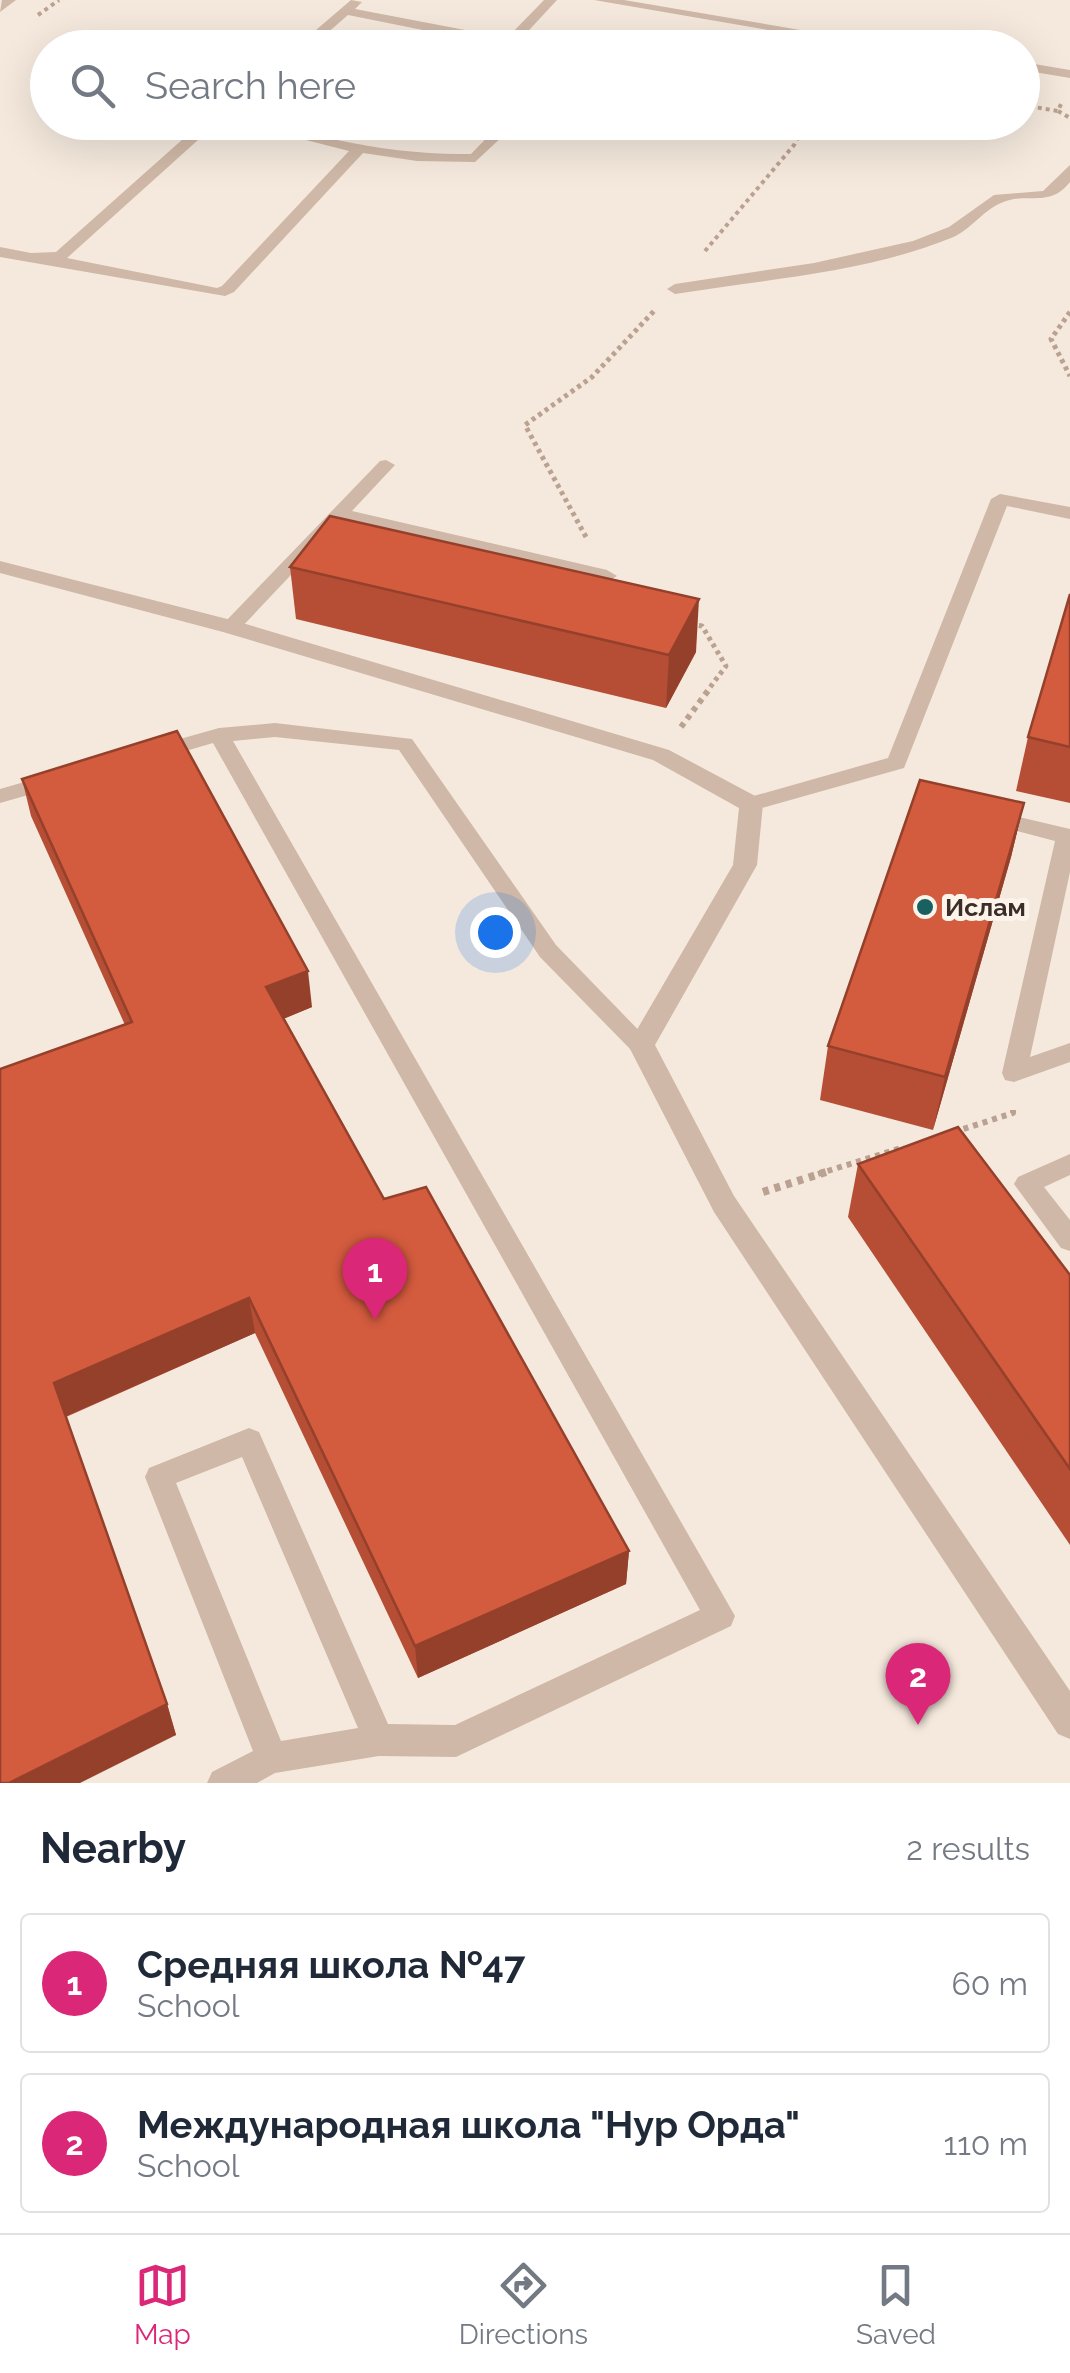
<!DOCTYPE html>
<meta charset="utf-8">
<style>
:root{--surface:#fff;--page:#f2f2f3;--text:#1f2937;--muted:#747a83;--line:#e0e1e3;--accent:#db2777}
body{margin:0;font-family:Raleway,sans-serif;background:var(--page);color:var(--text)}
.you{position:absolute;left:495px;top:932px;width:35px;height:35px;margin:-25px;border:8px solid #fff;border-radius:50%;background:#1a73e8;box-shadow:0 0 0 15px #1a73e833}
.badge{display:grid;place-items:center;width:65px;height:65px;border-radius:50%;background:var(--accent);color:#fff;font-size:32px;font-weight:700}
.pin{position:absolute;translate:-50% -82px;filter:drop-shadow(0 2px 5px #0008)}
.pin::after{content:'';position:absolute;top:52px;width:35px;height:30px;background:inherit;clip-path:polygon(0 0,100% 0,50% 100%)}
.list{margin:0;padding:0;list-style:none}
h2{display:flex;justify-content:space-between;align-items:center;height:130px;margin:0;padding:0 40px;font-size:42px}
h2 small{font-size:32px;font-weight:400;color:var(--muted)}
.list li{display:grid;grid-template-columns:65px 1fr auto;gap:30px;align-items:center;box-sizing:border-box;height:140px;margin:0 20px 20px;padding:0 20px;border:2px solid var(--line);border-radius:10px}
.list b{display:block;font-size:38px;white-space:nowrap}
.list p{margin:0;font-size:32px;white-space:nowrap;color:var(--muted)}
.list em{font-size:32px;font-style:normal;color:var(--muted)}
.icon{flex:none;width:55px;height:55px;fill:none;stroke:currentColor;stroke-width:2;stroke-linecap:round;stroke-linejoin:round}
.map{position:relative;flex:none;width:1070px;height:1783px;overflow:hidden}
.search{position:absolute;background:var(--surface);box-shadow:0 10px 40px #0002;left:30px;right:30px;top:30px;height:110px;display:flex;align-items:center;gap:25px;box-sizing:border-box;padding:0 35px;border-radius:55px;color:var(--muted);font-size:38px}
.sheet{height:450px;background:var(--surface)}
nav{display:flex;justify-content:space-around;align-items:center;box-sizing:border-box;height:140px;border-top:2px solid var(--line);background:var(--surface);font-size:28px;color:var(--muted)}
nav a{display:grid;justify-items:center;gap:5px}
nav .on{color:var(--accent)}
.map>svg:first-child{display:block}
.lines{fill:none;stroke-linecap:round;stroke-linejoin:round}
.path-far3{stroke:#bba191;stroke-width:4;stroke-dasharray:4 4;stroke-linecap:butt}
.path-far2{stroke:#bba191;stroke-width:5;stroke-dasharray:4 4;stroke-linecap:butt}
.path-far1{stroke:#bba191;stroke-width:6;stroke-dasharray:5 5;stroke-linecap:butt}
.path{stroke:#bba191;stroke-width:8;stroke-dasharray:6 6;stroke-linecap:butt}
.lane{fill:#cfb8a7;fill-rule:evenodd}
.street{fill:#cfb8a7;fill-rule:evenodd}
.wall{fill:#b54e35}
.shaded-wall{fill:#94402b}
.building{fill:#d35b3e;stroke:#94402b;stroke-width:2.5}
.poi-dot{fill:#196061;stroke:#fcf3ea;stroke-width:4}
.labels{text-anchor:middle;stroke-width:10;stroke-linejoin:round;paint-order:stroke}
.poi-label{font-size:25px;font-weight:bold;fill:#3b2d28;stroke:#fcf3ea;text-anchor:start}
</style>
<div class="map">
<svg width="1070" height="1783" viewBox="0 0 1070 1783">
<rect width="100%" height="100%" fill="#f5e9dd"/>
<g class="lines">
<g class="path-far3">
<path d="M38,15L59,0"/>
<path d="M1022,105L1058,111L1061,104"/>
<path d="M1058,111L1070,118"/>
<path d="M705,251L794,145L806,122"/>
</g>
<g class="path-far2">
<path d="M1070,312L1051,339L1070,376"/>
<path d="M586,537L525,425L592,377L655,310"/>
<path d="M691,624L702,626L726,666L708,690"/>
</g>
<g class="path-far1">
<path d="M681,727L710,688"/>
<path d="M954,1132L1013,1113V1107"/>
<path d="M818,1174L904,1147"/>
</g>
<path class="path" d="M763,1192L826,1172"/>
<g class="lane">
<path d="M2,0H16L0,12Z"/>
<path d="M351,0L362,2L355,9L507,38L544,0H557L519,41L542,48H513L348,15L310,48H295Z"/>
<path d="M594,0H624L906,48H872Z"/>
<path d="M1022,62L1070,70V78L1022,70Z"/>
<path d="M202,122H218L67,258L217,288L222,286L349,151L235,122C270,122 303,132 337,140C381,149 425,155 471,154L502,122H518L475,162L417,161L363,153L234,292L225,296L0,257V247L31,253L56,252Z"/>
<path d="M1070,165V182C1049,209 1027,191 1001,203C982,211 971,230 951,238C865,273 766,279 675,294L667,289L675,284L814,263L913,241L949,227L994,195L1043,191Z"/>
<path d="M386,460L395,465L352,511L607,570L617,576L607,582L343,520L238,631H224L221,627L224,623L380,461Z"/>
<path d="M1000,494L1070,507V519L1007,506L904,768L751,811L743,809L740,804L743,799L888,758L991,499Z"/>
<path d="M275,723L412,739L556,945L653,1045L650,1051H632L540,957L399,750L275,737L233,741L735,1616L731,1626L456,1757L379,1756L275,1773L257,1783H207L212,1772L253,1751L145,1477L149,1468L249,1428L259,1432L388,1724L455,1725L700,1610L213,743L155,760L145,753L148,748L219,728ZM242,1457L358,1728L281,1741L176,1483Z"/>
<path d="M52,774L60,776L63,781L60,786L0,803V789Z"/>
<path d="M990,810L1070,829V872L1030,1057L1070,1043V1062L1014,1082L1005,1080L1002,1073L1055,841L982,822L979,817Z"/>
<path d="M1070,1154V1175L1044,1187L1070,1220V1251L1061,1248L1014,1184L1018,1177Z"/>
</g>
<path class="street" d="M0,561L239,622L669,750L759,798L763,804L757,865L655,1045L734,1196L1070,1691V1739L1058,1734L714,1212L628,1045L733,865L739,808L653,760L223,632L0,573Z"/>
</g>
<g class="wall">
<path d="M290,567L696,652L666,708L296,619Z"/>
<path d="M1070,594V803L1016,791L1028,737Z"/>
<path d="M22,779L312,1007L283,1019L384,1199L629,1551L626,1584L418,1678L255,1333L66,1417L167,1704L176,1735L0,1783L125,1025L31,816Z"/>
<path d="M1024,803L1011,857L933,1130L820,1100L828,1046Z"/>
<path d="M858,1164L1070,1275V1545L848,1217Z"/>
</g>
<g class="shaded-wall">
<path d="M699,599L696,652L666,708L669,655Z"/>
<path d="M1024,803L1011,857L933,1130L945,1077Z"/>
<path d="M308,971L312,1007L271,1024L266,987Z"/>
<path d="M249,1298L255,1333L64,1417L54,1383Z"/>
<path d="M629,1551L626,1584L418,1678L415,1646Z"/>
<path d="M167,1704L176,1735L80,1783H9Z"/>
</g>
<g class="building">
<path d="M330,516L699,599L669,655L290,567Z"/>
<path d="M1070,594V747L1028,737Z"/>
<path d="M177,731L308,971L266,987L384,1199L426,1187L629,1551L415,1646L249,1298L54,1383L167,1704L9,1783H0V1069L132,1022L22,779Z"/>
<path d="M920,780L1024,803L945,1077L828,1046Z"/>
<path d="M958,1127L1070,1275V1469L858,1164Z"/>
</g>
<circle class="poi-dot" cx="925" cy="907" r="10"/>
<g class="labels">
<g class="poi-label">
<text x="945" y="916">Ислам</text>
</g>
</g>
</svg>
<div class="you"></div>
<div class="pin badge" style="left:375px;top:1320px">1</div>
<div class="pin badge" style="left:918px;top:1725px">2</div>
<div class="search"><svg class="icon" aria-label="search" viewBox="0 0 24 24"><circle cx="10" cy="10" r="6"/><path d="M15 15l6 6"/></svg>Search here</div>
</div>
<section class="sheet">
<h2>Nearby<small>2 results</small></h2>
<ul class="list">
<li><span class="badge">1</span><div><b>Средняя школа №47</b><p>School</p></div><em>60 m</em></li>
<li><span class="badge">2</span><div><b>Международная школа &quot;Нур Орда&quot;</b><p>School</p></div><em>110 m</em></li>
</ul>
</section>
<nav>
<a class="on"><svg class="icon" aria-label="map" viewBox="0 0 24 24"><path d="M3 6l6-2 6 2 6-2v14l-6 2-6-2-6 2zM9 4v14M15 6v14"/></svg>Map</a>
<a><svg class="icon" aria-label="directions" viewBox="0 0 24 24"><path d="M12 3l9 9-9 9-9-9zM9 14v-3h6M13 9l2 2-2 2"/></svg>Directions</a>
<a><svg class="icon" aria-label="saved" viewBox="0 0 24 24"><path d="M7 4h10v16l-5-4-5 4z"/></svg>Saved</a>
</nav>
